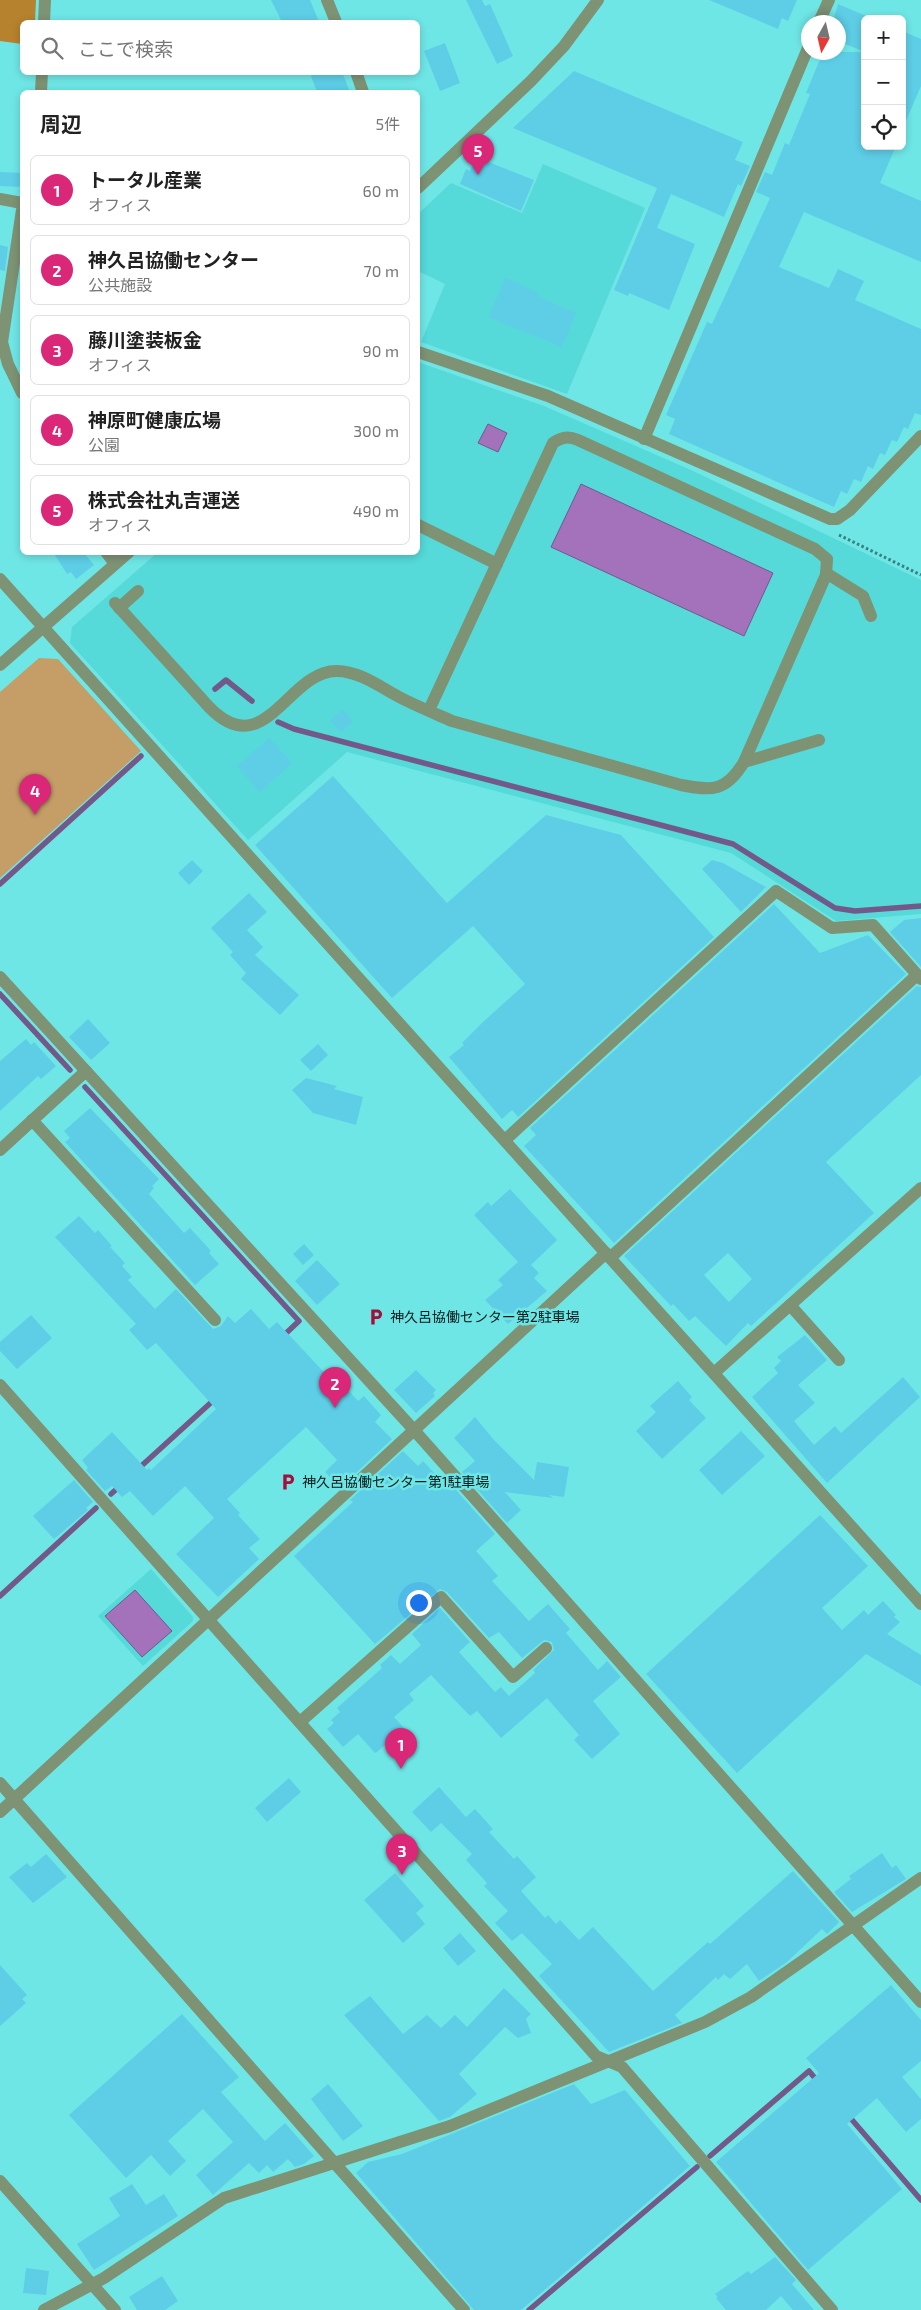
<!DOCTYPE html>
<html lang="ja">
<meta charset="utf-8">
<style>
:root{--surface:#fff;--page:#f2f2f2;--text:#222;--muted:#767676;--line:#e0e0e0;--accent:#db2777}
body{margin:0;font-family:"Exo 2","Noto Sans JP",sans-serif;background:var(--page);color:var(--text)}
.controls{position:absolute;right:15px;top:15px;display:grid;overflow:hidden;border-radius:8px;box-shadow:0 2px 8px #0003}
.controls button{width:45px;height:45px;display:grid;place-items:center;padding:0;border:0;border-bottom:1px solid var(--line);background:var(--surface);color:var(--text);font:25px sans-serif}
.compass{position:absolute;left:801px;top:15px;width:45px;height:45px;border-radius:50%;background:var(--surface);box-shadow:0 2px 8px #0003;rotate:188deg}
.you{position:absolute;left:418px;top:1602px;width:18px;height:18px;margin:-12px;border:4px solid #fff;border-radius:50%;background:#1a73e8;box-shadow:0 0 0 8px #1a73e833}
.badge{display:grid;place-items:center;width:32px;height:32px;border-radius:50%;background:var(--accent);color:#fff;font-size:16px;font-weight:700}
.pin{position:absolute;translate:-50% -41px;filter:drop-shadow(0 1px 2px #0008)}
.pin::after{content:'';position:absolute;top:26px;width:18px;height:15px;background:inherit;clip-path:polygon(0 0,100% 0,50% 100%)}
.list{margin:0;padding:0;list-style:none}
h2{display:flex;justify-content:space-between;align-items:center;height:65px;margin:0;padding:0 20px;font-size:21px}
h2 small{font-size:16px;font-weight:400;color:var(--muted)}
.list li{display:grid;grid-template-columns:32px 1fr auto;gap:15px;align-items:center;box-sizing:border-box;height:70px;margin:0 10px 10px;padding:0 10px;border:1px solid var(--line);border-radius:8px}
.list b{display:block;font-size:19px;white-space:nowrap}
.list p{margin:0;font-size:16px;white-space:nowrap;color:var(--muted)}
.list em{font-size:16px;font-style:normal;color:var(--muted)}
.icon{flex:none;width:28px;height:28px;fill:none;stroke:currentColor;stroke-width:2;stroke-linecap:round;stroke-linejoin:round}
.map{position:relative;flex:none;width:921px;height:2310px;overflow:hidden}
.search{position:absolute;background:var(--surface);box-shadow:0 2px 8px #0003;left:20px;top:20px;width:400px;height:55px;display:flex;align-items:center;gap:12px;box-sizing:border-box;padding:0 18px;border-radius:8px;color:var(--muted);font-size:19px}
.panel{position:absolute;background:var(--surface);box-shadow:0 2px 8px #0003;left:20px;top:90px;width:400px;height:465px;border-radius:8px}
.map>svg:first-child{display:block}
.built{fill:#55d9d9}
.green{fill:#c49d67}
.forest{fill:#b7822d}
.water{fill:#a472ba;stroke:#73588a}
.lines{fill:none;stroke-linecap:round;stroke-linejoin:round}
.stream{stroke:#73588a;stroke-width:5.5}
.building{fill:#5ecee7;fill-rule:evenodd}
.path{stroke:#387f7f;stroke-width:3;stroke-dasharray:2.5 2.5;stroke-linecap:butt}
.minor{stroke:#7e9274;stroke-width:12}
.labels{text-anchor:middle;stroke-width:5;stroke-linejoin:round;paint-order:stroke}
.poi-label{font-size:14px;fill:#011a1a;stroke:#6fe6e6;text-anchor:start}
</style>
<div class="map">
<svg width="921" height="2310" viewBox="0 0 921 2310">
<rect width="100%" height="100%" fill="#6fe6e6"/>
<g class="built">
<path d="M543,164L645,208L567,394L421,342L445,284L418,271V214L451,183L522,213Z"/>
<path d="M418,362L544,406L691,470L921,580V914L836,921L731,853L347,752L248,840L70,643L72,627L157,553L418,552Z"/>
<path d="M151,1569L193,1617V1621L143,1666L98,1616Z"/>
</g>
<path class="green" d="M39,658L58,659L141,751L0,878V692Z"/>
<path class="forest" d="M0,0H36L35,22H22V44L0,41Z"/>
<g class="water">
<path d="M488,424L507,433L498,452L478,443Z"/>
<path d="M581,484L773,573L744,636L551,547Z"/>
<path d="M135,1590L172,1631L142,1657L105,1616Z"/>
</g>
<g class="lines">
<g class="stream">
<path d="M215,689L226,680L252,701"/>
<path d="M278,722L294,729L733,844L835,908L855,911L921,906"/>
<path d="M0,884L141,756"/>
<path d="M0,994L70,1070"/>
<path d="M85,1087L299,1321L282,1337"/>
<path d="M138,1469L216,1398"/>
<path d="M111,1494L120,1486"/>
<path d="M0,1596L96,1508"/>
<path d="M847,2114L921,2200"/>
<path d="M710,2156L809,2071L819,2083"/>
<path d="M529,2310L697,2167"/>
</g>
</g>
<g class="building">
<path d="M271,0H310L319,22H282Z"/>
<path d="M466,0H482L485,6L490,4L513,56L497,64Z"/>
<path d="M709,0H797L788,21L782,18L778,29Z"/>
<path d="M838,4L873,19H865V52L838,41V22H833Z"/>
<path d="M902,31L921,39V86L902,130Z"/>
<path d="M445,43L460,83L440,91L424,51Z"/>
<path d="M823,52H865V146H896L880,183L921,201V262L804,212L779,267L829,288L838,269L864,281L855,300L921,329V415L915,413L908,429L904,427L897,442L892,440L885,455L880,453L873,469L868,466L861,482L854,479L847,494L841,491L834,507L669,434L675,419L666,415L707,322L712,324L770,198L756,192L765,172L772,175L785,143L789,145L810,94L806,93Z"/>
<path d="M574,71L743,142L735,160L750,166L741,186L738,184L724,217L671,194L657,228L695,244L669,310L629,293L628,296L614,290L657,188L513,128Z"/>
<path d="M319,72H342L350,92H317L311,76Z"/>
<path d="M478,158L534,180L521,211L460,184L466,169L470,171L472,166L474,167Z"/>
<path d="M0,172L22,173V187L0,186Z"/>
<path d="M0,245L8,247L5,271L0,270Z"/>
<path d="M505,278L539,293L537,296L576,313L562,347L489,317Z"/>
<path d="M53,552H83L94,565L76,579L71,572L67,574Z"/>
<path d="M343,709L353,722L341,732L330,720Z"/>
<path d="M269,738L292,763L260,792L237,766Z"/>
<path d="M333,776L447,903L546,815L621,835L714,937L518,1117L512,1110L502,1119L449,1057L464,1045L462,1043L482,1023L525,984L473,926L392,998L255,845Z"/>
<path d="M192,860L203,871L189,885L178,873Z"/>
<path d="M712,860L723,863L766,887L741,912L702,869Z"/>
<path d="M249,893L267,912L247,930L263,947L255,955L299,995L280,1015L241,979L246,973L230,955L233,952L211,928Z"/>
<path d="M774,904L820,953L868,935L906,974L614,1243L524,1146L536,1135L530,1128Z"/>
<path d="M921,918V967L890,932L904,920Z"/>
<path d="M917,986L921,987V1075L826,1162L874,1213L751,1326L748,1323L726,1346L695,1316L689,1321L673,1304L671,1306L624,1256ZM728,1253L752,1279L729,1302L704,1275Z"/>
<path d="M88,1019L110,1043L91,1060L69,1037Z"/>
<path d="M26,1039L31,1045L34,1042L56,1066L41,1079L38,1076L0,1111V1061Z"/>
<path d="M318,1044L328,1055L311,1071L300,1060Z"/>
<path d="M306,1078L337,1086L334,1089L363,1097L356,1125L313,1113L292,1090Z"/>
<path d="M90,1108L159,1179L152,1186L154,1188L149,1194L184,1233L190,1228L211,1251L209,1253L219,1264L195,1285L65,1142L70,1138L64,1131Z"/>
<path d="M510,1189L557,1240L531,1265L539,1273L534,1278L547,1291L508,1324L485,1300L503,1285L498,1280L518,1262L474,1215L488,1202L491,1206Z"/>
<path d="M79,1216L95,1233L98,1230L112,1246L110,1247L125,1263L122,1266L132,1277L128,1280L155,1309L176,1289L213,1329L221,1326L228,1316L235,1323L251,1309L269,1329L277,1322L335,1384L339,1380L358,1401L364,1396L381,1415L375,1422L392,1439L340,1488L325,1472L337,1460L306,1427L227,1499L240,1513L238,1515L260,1539L249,1548L259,1559L218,1597L176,1554L214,1518L185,1486L153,1516L130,1491L122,1497L112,1486L105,1491L86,1470L88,1468L82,1460L112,1432L147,1470L149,1468L151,1470L216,1409L156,1343L147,1350L129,1330L136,1324L55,1237Z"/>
<path d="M304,1244L314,1255L303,1265L293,1254Z"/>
<path d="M317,1260L340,1284L317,1305L295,1281Z"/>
<path d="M31,1315L52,1338L17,1369L0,1351V1342Z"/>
<path d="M805,1335L827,1360L798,1385L815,1403L794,1421L814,1445L835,1426L841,1433L903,1377L920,1397L827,1483L752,1397L778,1373L774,1368L781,1361L777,1357Z"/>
<path d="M416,1370L436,1390L433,1393L435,1396L416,1413L394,1390Z"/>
<path d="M678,1381L692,1397L689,1400L706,1418L662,1459L636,1431L656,1412L650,1406Z"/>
<path d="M475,1417L493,1439L534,1480L537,1462L569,1467L564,1497L549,1495L553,1498L505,1492L521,1510L507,1523L462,1472L475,1461L454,1438Z"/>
<path d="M741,1431L765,1456L722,1495L699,1470Z"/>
<path d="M403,1451L418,1466L423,1461L447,1487L450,1483L495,1534L476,1551L498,1576L492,1581L529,1621L548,1604L570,1629L566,1633L598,1670L607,1661L621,1677L593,1701L620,1734L592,1759L574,1740L579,1735L547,1698L501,1738L477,1711L470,1716L431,1675L409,1694L414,1700L394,1717L404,1728L377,1752L375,1753L358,1734L343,1747L327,1729L334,1723L331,1720L340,1712L337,1708L382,1668L380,1665L391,1655L400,1664L421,1645L412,1634L440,1608L470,1642L459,1652L495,1692L501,1687L509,1696L535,1673L533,1670L554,1650L552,1642L544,1640L522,1658L499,1632L489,1638L447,1592L440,1589L375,1644L294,1556L353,1502L350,1500Z"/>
<path d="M74,1480L93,1502L86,1508L88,1510L54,1539L33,1516Z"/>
<path d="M820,1515L868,1566L822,1608L842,1630L864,1610L868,1615L883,1601L896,1615L894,1617L900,1622L887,1634L921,1655V1686L866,1654L737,1773L646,1674Z"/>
<path d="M289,1778L301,1792L267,1822L255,1808Z"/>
<path d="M439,1787L466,1817L475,1809L493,1829L489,1832L514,1859L517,1856L536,1877L521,1891L545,1918L548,1915L556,1924L560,1920L579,1940L593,1927L653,1991L708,1942L710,1944L793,1871L839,1922L827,1934L822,1929L787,1962L759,1981L747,1964L730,1979L724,1974L718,1980L716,1977L675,2015L682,2023L609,2052L539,1976L552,1964L522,1933L512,1941L495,1923L508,1911L484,1886L487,1883L466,1860L472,1854L441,1823L431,1832L412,1812Z"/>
<path d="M882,1853L892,1868L896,1865L906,1879L852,1912L834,1892L851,1879L849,1876Z"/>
<path d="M46,1854L67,1877L33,1903L9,1877L27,1863L31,1867Z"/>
<path d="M395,1873L424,1906L416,1913L425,1924L403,1943L364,1900Z"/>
<path d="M460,1933L476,1951L458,1966L443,1948Z"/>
<path d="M0,1965L27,1995L22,1999L26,2003L0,2026Z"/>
<path d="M891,1985L921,2020V2061L902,2077L921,2099V2119L906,2132L877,2098L847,2124L902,2189L808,2270L716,2162L819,2073L806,2058Z"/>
<path d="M504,1988L531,2014L526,2019L531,2033L518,2038L505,2027L459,2074L477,2094L450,2117L439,2121L344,2015L370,1996L403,2034L427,2015L441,2028L455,2015L467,2027Z"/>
<path d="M182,2014L239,2077L221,2092L265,2141L285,2123L314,2156L304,2164L295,2167L288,2159L273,2172L267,2165L259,2173L249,2163L213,2195L196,2175L233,2142L203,2109L168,2141L186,2161L170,2176L151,2155L126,2178L69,2115Z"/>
<path d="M328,2084L363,2126L343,2141L311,2099Z"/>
<path d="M574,2084L591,2104L625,2090L690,2166L521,2310H474L356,2173L368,2162L402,2154Z"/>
<path d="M132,2184L146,2205L164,2194L178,2216L94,2270L77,2244L120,2216L109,2198Z"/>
<path d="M775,2257L796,2280L792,2284L814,2310H793L781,2296L766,2310H726L716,2298L718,2297L715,2294L748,2271L751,2274Z"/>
<path d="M26,2268L49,2271L46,2295L23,2293Z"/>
<path d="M162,2276L178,2301L165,2310H137L129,2297Z"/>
</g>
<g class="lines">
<path class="path" d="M839,535L921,575"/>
<g class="minor">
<path d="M327,0L336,22"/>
<path d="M44,22L45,0"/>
<path d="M819,22L829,0"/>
<path d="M356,72L363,92"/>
<path d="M41,92L42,72"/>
<path d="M418,188L531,81L564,46L598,0"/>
<path d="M0,199L22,203"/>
<path d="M22,210L2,342L8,364L22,393"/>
<path d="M418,352L548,396L830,519H837L850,510L921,436"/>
<path d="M644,439L808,48"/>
<path d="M418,525L497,564"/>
<path d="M106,552L115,564"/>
<path d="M826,573L863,596L871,616"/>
<path d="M0,579L921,1604"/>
<path d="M115,603L209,707C265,765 288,670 337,671C360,671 383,689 403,699C419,707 436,714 452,721L681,785C712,791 726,792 744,762L826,575L827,559L815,549L578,440C568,436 562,437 553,443L429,710"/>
<path d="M119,608L138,591"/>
<path d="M0,665L129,552"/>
<path d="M744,762L819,740"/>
<path d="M0,977L414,1430L921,2002"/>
<path d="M32,1120L215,1320"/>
<path d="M505,1140L776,891L832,928L873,925L921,979"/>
<path d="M0,1150L86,1071"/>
<path d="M610,1258L917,975"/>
<path d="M790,1305L839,1360"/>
<path d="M714,1373L921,1188"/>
<path d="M0,1385L596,2056L622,2067L832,2310"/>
<path d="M300,1722L441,1597L513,1677L546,1648"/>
<path d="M0,1783L464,2310"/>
<path d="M0,1812L606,1253"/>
<path d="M0,2181L115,2310"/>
<path d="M44,2310L104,2278L224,2198L450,2126L705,2022L751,1997L921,1878"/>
</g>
</g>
<defs>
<g id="parking-bare" transform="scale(1.35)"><path d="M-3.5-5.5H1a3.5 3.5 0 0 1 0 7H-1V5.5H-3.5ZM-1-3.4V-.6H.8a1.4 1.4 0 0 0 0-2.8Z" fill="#a60d38" stroke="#6fe6e6" stroke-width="2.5" paint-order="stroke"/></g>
</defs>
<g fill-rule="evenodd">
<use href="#parking-bare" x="376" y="1317"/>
<use href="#parking-bare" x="288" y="1482"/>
</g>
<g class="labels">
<g class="poi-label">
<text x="390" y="1322">神久呂協働センター第2駐車場</text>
<text x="302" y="1487">神久呂協働センター第1駐車場</text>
</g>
</g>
</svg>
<div class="controls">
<button>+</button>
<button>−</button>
<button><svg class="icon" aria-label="locate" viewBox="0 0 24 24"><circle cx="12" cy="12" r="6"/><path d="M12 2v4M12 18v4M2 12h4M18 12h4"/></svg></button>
</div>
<svg class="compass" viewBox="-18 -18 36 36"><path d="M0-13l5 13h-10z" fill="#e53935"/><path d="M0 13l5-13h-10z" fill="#767676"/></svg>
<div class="you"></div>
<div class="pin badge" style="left:401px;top:1769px">1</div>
<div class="pin badge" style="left:335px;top:1408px">2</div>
<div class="pin badge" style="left:402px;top:1875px">3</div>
<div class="pin badge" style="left:35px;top:815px">4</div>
<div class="pin badge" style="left:478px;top:175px">5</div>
<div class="search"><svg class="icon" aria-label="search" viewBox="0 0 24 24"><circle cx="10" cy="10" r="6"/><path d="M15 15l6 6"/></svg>ここで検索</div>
<section class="panel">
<h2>周辺<small>5件</small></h2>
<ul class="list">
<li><span class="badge">1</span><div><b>トータル産業</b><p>オフィス</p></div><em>60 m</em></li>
<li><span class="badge">2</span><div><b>神久呂協働センター</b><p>公共施設</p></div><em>70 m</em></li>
<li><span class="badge">3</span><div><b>藤川塗装板金</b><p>オフィス</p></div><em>90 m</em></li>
<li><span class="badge">4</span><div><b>神原町健康広場</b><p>公園</p></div><em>300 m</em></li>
<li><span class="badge">5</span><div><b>株式会社丸吉運送</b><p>オフィス</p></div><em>490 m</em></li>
</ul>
</section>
</div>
